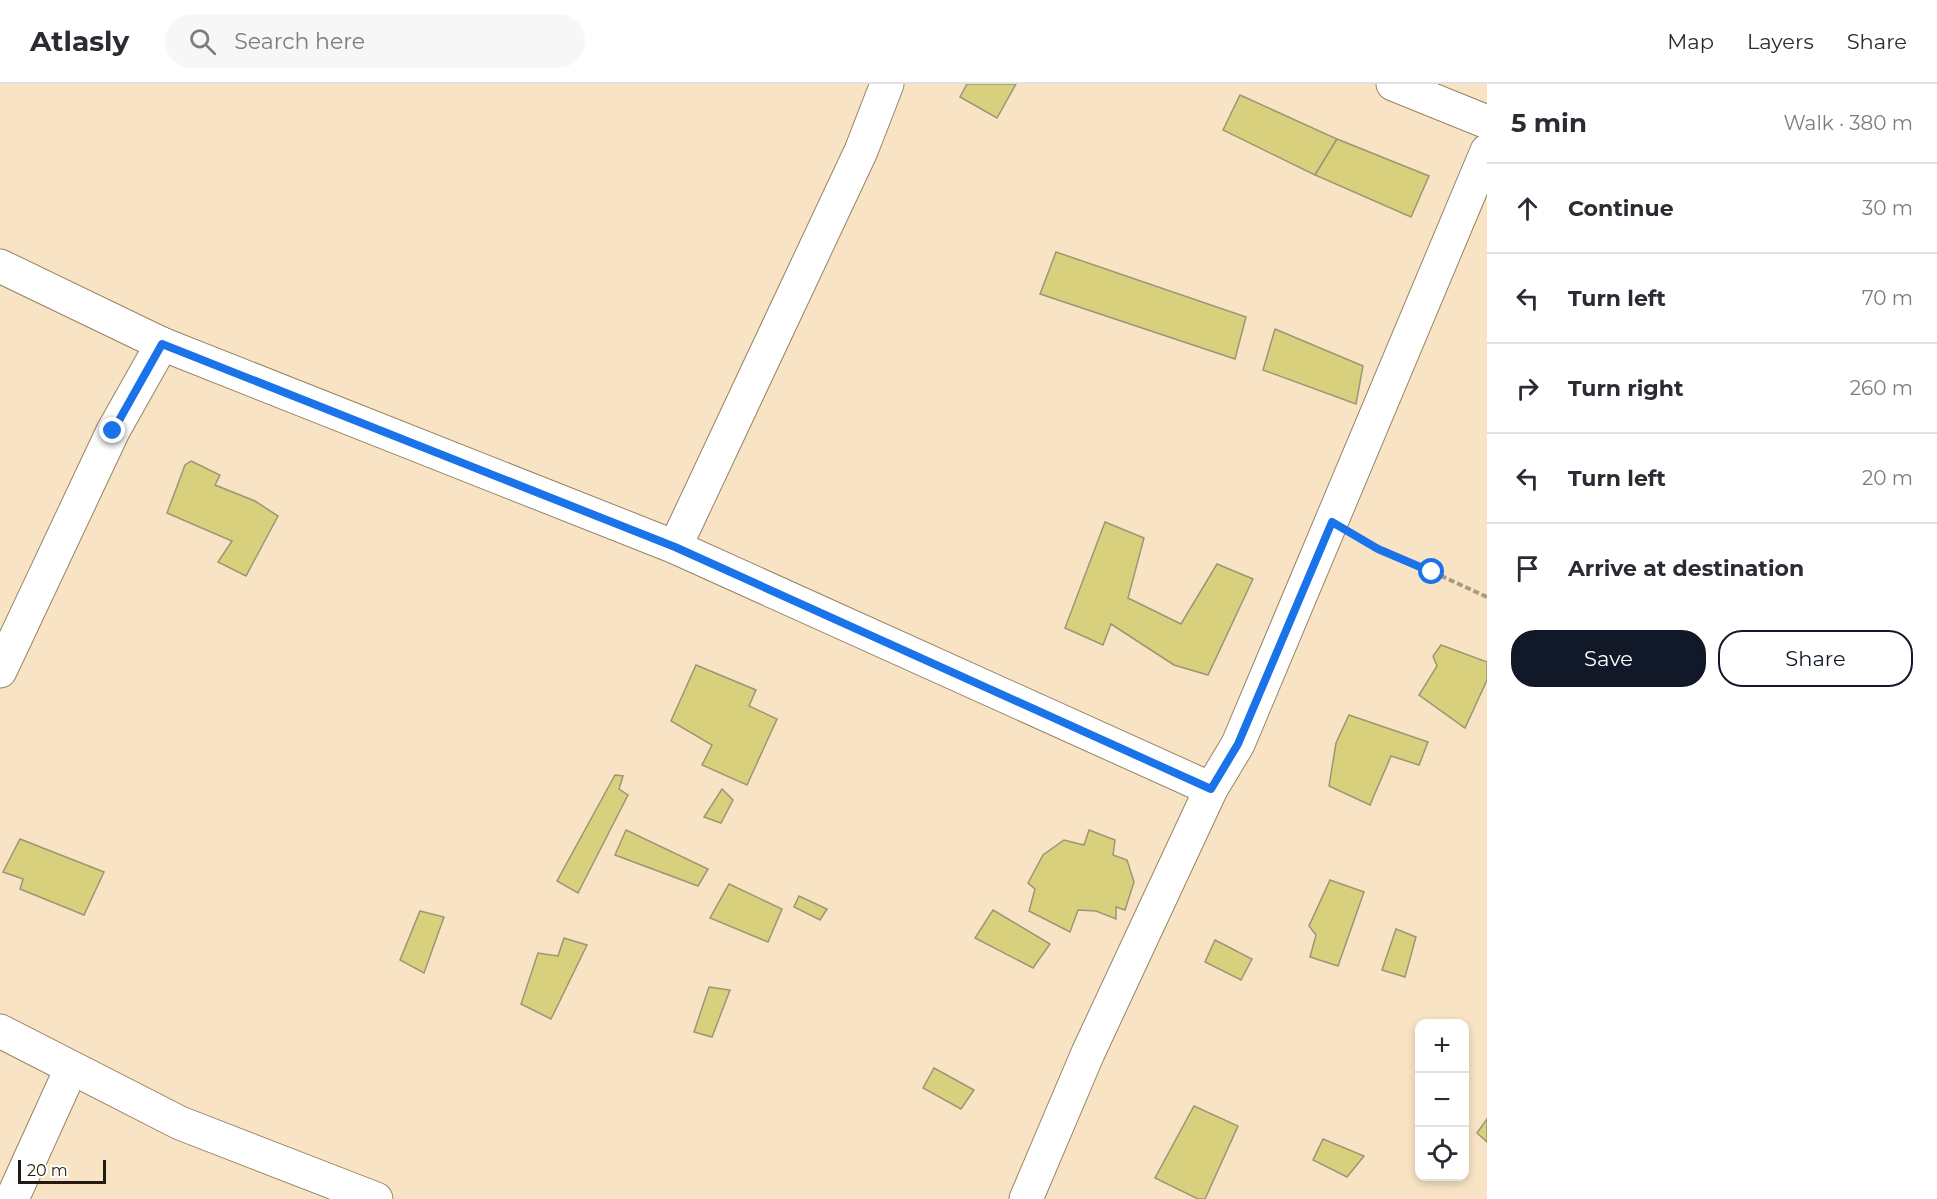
<!DOCTYPE html>
<meta charset="utf-8">
<style>
:root{--surface:#fff;--page:#f7f7f7;--text:#2b2b33;--muted:#7c7c81;--line:#e1e1e2;--accent:#111827}
body{margin:0;font-family:Montserrat,sans-serif;background:var(--page);color:var(--text)}
.controls{position:absolute;right:18px;bottom:18px;display:grid;overflow:hidden;border-radius:12px;box-shadow:0 3px 9px #0003}
.controls button{width:54px;height:54px;display:grid;place-items:center;padding:0;border:0;border-bottom:2px solid var(--line);background:var(--surface);color:var(--text);font:30px sans-serif}
.scale{position:absolute;left:18px;bottom:15px;width:88px;box-sizing:border-box;padding-left:6px;border:3px solid #221b0f;border-top:0;font-size:16px;line-height:21px;white-space:nowrap;color:#221b0f;-webkit-text-stroke:4px #fff;paint-order:stroke}
.stop{position:absolute;width:18px;height:18px;margin:-14px;border:4px solid #1a73e8;border-radius:50%;background:#fff}
.stop.end{background:#1a73e8;border-color:#fff;box-shadow:0 2px 6px #0008}
.list{margin:0;padding:0;list-style:none}
h2{display:flex;justify-content:space-between;align-items:center;height:78px;margin:0;padding:0 24px;font-size:26px}
h2 small{font-size:20px;font-weight:400;color:var(--muted)}
.list li{display:grid;grid-template-columns:39px 1fr auto;gap:18px;align-items:center;box-sizing:border-box;height:90px;padding:0 24px;border-top:2px solid var(--line)}
.list b{display:block;font-size:22px;white-space:nowrap}
.list em{font-size:20px;font-style:normal;color:var(--muted)}
.actions{display:flex;gap:12px;padding:18px 24px}
.actions a{flex:1;padding:14px 0;border:2px solid var(--accent);border-radius:24px;text-align:center;font-size:21px;color:var(--accent)}
.actions .main{background:var(--accent);color:#fff}
.icon{flex:none;width:33px;height:33px;fill:none;stroke:currentColor;stroke-width:2;stroke-linecap:round;stroke-linejoin:round}
.map{position:relative;flex:none;width:1487px;height:1115px;overflow:hidden}
header{display:flex;align-items:center;gap:36px;box-sizing:border-box;height:84px;padding:0 30px;background:var(--surface);border-bottom:2px solid var(--line)}
header strong{font-size:28px}
nav{display:flex;gap:33px;margin-inline-start:auto;font-size:21px}
.search{width:420px;height:54px;background:var(--page);display:flex;align-items:center;gap:15px;box-sizing:border-box;padding:0 21px;border-radius:33px;color:var(--muted);font-size:22px}
main{display:flex}
aside{flex:1;background:var(--surface)}
.map>svg:first-child{display:block}
.building{fill:#d8d07c;stroke:#9a9776;stroke-width:1.5}
.lines{fill:none;stroke-linecap:round;stroke-linejoin:round}
.minor-casing{stroke:#968466;stroke-width:35}
.path{stroke:#a99981;stroke-width:4;stroke-dasharray:6 3;stroke-linecap:butt}
.minor{stroke:#fff;stroke-width:33}
.route{stroke:#1a73e8;stroke-width:8}
</style>
<header>
<strong>Atlasly</strong>
<div class="search"><svg class="icon" aria-label="search" viewBox="0 0 24 24"><circle cx="10" cy="10" r="6"/><path d="M15 15l6 6"/></svg>Search here</div>
<nav><a>Map</a><a>Layers</a><a>Share</a></nav>
</header>
<main>
<div class="map">
<svg width="1487" height="1115" viewBox="0 0 1487 1115">
<rect width="100%" height="100%" fill="#f8e4c4"/>
<g class="building">
<path d="M967,0H1016L997,34L960,13Z"/>
<path d="M1240,11L1337,55L1315,91L1223,46Z"/>
<path d="M1337,55L1429,92L1411,133L1315,91Z"/>
<path d="M1056,168L1246,233L1235,275L1040,210Z"/>
<path d="M1275,245L1363,282L1356,320L1263,286Z"/>
<path d="M191,377L220,391L215,401L255,417L278,432L246,492L218,478L232,457L167,429L185,381Z"/>
<path d="M1105,438L1144,454L1128,514L1181,540L1217,480L1253,495L1208,591L1174,581L1111,540L1103,561L1065,544Z"/>
<path d="M1441,561L1487,578V596L1465,644L1419,611L1437,582L1433,572Z"/>
<path d="M696,581L756,606L749,622L777,635L747,701L702,681L712,661L671,637Z"/>
<path d="M1349,631L1428,658L1419,681L1391,672L1370,721L1329,702L1336,659Z"/>
<path d="M615,691L623,692L619,705L628,711L578,809L557,797Z"/>
<path d="M722,705L733,716L721,739L704,733Z"/>
<path d="M626,746L708,785L698,802L615,771Z"/>
<path d="M1089,746L1115,756L1113,771L1127,776L1134,798L1125,826L1116,823V835L1096,827L1078,826L1070,848L1029,827L1035,805L1028,799L1043,771L1064,756L1084,761Z"/>
<path d="M20,755L104,788L84,831L20,805L23,795L3,788Z"/>
<path d="M1330,796L1364,808L1338,882L1310,873L1316,851L1309,842Z"/>
<path d="M729,800L782,825L768,858L710,834Z"/>
<path d="M799,812L827,825L820,836L794,823Z"/>
<path d="M993,826L1050,860L1033,884L975,854Z"/>
<path d="M420,827L444,833L424,889L400,876Z"/>
<path d="M1396,845L1416,853L1405,893L1382,886Z"/>
<path d="M564,854L587,861L551,935L521,920L538,869L558,872Z"/>
<path d="M1215,856L1252,875L1241,896L1205,878Z"/>
<path d="M709,903L730,906L712,953L694,948Z"/>
<path d="M934,984L974,1006L961,1025L923,1004Z"/>
<path d="M1194,1022L1238,1042L1205,1115H1198L1155,1094Z"/>
<path d="M1487,1035V1058L1477,1049Z"/>
<path d="M1323,1055L1364,1072L1347,1093L1313,1076Z"/>
</g>
<g class="lines">
<g class="minor-casing">
<g id="minor">
<path d="M1393,0L1487,38"/>
<path d="M0,182L162,260L675,463L1211,705"/>
<path d="M675,463L861,67L887,0"/>
<path d="M0,587L113,347L162,260"/>
<path d="M0,947L180,1039L376,1115"/>
<path d="M12,1115L71,985"/>
<path d="M1026,1115L1088,969L1211,705L1238,660L1487,67"/>
</g>
</g>
<path class="path" d="M1359,454L1487,513"/>
<use href="#minor" class="minor"/>
</g>
<g class="lines">
<path class="route" d="M113,347L162,260L675,463L1211,705L1238,660L1332,438L1378,465L1432,488"/>
</g>
</svg>
<div class="controls">
<button>+</button>
<button>−</button>
<button><svg class="icon" aria-label="locate" viewBox="0 0 24 24"><circle cx="12" cy="12" r="6"/><path d="M12 2v4M12 18v4M2 12h4M18 12h4"/></svg></button>
</div>
<div class="scale">20 m</div>
<div class="stop" style="left:1432px;top:488px"></div>
<div class="stop end" style="left:113px;top:347px"></div>
</div>
<aside>
<h2>5 min<small>Walk · 380 m</small></h2>
<ul class="list">
<li><svg class="icon" aria-label="ahead" viewBox="0 0 24 24"><path d="M12 20V5M6 11l6-6 6 6"/></svg><div><b>Continue</b></div><em>30 m</em></li>
<li><svg class="icon" aria-label="left" viewBox="0 0 24 24"><path d="M17 20v-9H6M10 6l-5 5 5 5"/></svg><div><b>Turn left</b></div><em>70 m</em></li>
<li><svg class="icon" aria-label="right" viewBox="0 0 24 24"><path d="M7 20v-9h11M14 6l5 5-5 5"/></svg><div><b>Turn right</b></div><em>260 m</em></li>
<li><svg class="icon" aria-label="left" viewBox="0 0 24 24"><path d="M17 20v-9H6M10 6l-5 5 5 5"/></svg><div><b>Turn left</b></div><em>20 m</em></li>
<li><svg class="icon" aria-label="arrive" viewBox="0 0 24 24"><path d="M6 21V4h12l-3 4 3 4H6"/></svg><div><b>Arrive at destination</b></div></li>
</ul>
<div class="actions"><a class="main">Save</a><a>Share</a></div>
</aside>
</main>
